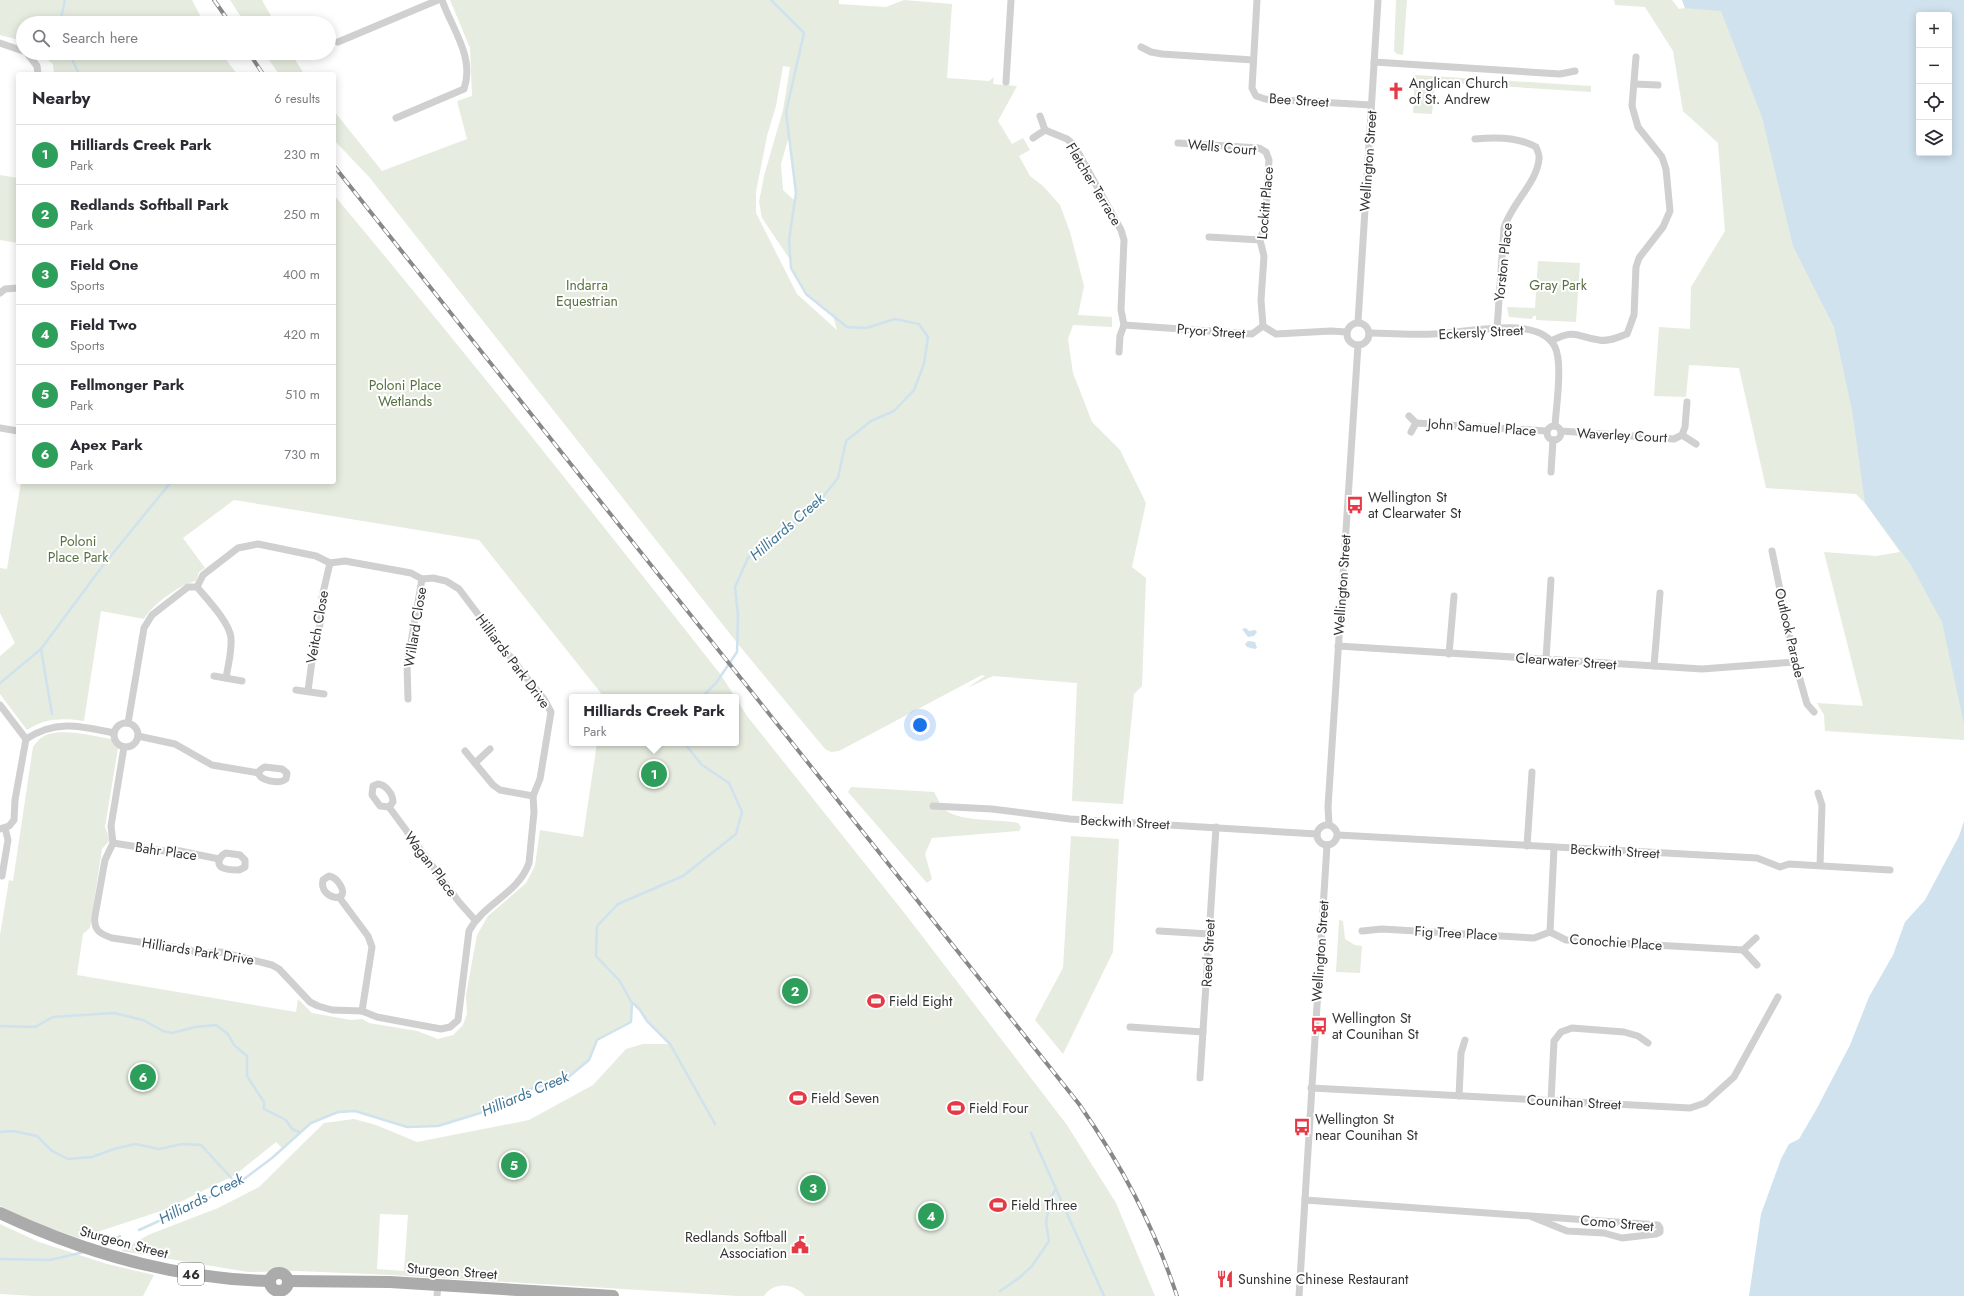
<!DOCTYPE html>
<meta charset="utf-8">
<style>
:root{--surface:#fff;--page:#f2f2f3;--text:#2b2b33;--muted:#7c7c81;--line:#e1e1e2;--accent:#e63946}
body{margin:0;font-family:Jost,sans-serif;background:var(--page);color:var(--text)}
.controls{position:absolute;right:12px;top:12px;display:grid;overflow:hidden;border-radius:4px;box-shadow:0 2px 10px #0003}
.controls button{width:36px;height:36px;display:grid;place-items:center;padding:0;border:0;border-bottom:1px solid var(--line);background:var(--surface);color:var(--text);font:20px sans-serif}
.you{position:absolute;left:920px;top:725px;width:14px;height:14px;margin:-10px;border:3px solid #fff;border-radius:50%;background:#1a73e8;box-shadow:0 0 0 6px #1a73e833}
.badge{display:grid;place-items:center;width:26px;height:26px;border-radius:50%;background:var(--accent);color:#fff;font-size:13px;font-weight:700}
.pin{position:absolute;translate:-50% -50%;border:2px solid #fff;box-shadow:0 1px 4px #0006}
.popup{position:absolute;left:569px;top:694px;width:170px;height:52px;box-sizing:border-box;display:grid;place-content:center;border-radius:4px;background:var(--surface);filter:drop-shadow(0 1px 3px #0005);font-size:13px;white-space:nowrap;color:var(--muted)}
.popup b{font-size:15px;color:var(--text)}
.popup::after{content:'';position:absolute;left:50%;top:100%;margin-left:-8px;border:8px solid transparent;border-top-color:var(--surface)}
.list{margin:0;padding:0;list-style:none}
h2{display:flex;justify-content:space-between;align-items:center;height:52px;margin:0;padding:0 16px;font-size:17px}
h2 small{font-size:13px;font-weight:400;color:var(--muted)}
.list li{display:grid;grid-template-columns:26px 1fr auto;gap:12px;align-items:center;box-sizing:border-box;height:60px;padding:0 16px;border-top:1px solid var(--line)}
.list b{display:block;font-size:15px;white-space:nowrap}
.list p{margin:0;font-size:13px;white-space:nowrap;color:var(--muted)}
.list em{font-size:13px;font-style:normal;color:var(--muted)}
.icon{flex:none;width:22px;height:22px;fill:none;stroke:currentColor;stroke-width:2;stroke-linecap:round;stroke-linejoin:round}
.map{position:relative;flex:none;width:1964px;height:1296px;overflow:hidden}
.search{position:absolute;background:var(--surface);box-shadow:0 2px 10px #0003;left:16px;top:16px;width:320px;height:44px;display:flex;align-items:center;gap:10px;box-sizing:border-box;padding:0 14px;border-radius:22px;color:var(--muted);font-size:15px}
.panel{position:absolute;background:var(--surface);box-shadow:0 2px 10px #0003;left:16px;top:72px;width:320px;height:412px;border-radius:4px}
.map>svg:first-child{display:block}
.green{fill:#e6ecdf;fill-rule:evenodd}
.water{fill:#cfe2ee;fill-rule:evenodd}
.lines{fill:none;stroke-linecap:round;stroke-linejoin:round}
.stream{stroke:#cfe2ee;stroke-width:2.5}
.street{stroke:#d0d0d0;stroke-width:7}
.primary{stroke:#ababab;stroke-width:12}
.rail-casing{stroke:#888;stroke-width:4}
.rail{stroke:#fff;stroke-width:2.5;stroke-dasharray:8;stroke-linecap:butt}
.labels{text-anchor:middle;stroke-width:4;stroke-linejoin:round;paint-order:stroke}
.shield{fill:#fff;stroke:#707070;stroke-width:1}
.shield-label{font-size:13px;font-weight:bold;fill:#333}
.poi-label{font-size:14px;fill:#333;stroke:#fff;text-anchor:start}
.street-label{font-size:14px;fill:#333;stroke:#fff}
.park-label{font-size:14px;fill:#56703f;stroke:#fff}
.water-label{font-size:15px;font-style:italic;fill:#3f7597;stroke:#fff}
</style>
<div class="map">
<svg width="1964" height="1296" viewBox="0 0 1964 1296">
<rect width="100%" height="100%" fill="#fff"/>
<g class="green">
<path d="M0,0H192L204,23H23V41L0,35Z"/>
<path d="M230,0H262L275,23H245Z"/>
<path d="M450,0H839V4L886,7L904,0L952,4L947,78L989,81L994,77L993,84L1017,86L998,121L1012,144L1023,138L1030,150L1019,156L1030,176L1043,186L1060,205L1070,232L1084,286L1078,315L1112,317V327L1073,325L1068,339L1073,373L1092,422L1120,450L1146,503L1132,567L1146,578L1142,686L1134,694L1123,804L1072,801L1077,683L993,676L967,688L985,676L982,675L839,751L831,752L825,749L738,644L370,178L334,140V111L382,171L467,139L457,101L472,96L470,48ZM783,66L790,67L783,110L764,176L759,202L762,218L791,261V268L806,294L833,316L837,330L797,294L756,213V192L767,136L776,106ZM789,136L796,193L795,201L783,190L781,164Z"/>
<path d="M1396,0H1407L1403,55L1397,54L1394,51Z"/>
<path d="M1614,0H1672L1679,9L1685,8L1682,0H1964V740L1825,731L1824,715L1817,703L1863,706L1824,552L1876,556L1900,552L1865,503L1856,494L1766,488L1739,368L1689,365L1686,397L1654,396L1659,327L1690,329L1691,287L1725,231L1718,143L1683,111L1673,51L1645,7L1615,5ZM1919,15H1949V153H1919Z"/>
<path d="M39,53H221L237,74H54L53,64Z"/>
<path d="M264,53H291L304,74H279Z"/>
<path d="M1415,75L1591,86V92L1435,82L1432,114L1413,113Z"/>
<path d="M0,175L18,178V243L0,240Z"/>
<path d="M334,195C466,353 594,514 721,675L735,697H604L479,540L234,500L183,538L205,568L199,572L196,581C180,584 152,605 144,619L101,611L84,721C63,718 45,718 27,730L0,694V656L15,643L0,613V568L7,569L21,482H334Z"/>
<path d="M1538,261L1580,263L1576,322L1536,320V316H1533L1532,319L1509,317L1507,307L1535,308Z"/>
<path d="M736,698L747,716L906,915L1067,1125L1116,1203L1155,1296H805C794,1283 774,1281 764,1296H737L391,1275L297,1271L248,1272L121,1251L148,1235L218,1208L259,1187L324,1123L354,1119L376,1125L417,1142L529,1120L593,1085L626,1049L643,1044H669L633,1003L631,1022L597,1040L589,1060L566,1079L527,1090L490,1110L438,1126L407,1127L355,1111L338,1112L311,1123L282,1148L276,1142L235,1175L164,1210L79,1238L37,1224L0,1206V935L9,880L13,881L33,747C35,744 38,740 41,738C57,726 93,736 111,739L118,748L105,827L110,840L102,849L90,928L83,934L77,975L296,1012L298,999L312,1013L351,1020L362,1019L369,1023L417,1031L438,1039L453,1035L463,1025L467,1014L466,995L477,935L488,916L526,883L535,866L540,830L583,837L597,743H736ZM380,1214L408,1215L404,1271L377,1269Z"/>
<path d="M851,787L934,792C937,797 941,807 945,810C960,822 999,819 1018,823L1021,827L1019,831L932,838L925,854L932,879L927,883L848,792Z"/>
<path d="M1071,836L1119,839L1113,952L1063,1054L1035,1020L1063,968Z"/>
<path d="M1339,920L1343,921L1345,939L1355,945L1362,946L1360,973L1336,972Z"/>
<path d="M0,1224L39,1242L107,1264L154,1275L143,1296H34L0,1294Z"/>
</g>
<g class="water">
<path d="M1682,0H1964V724L1942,622L1911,565L1865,503L1852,410L1834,327L1793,246L1762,117L1721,11L1685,8ZM1919,15H1949V153H1919Z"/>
<path d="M1246,628L1249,631L1255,630L1257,632L1254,636L1248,637L1242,629Z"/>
<path d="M1248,641L1255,642L1257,648L1255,649L1247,647L1245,644Z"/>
<path d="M1964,821V1296H1749L1761,1214L1781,1159L1789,1144L1799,1139L1816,1110L1850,1045L1869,997L1893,955L1905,922L1925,900L1959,836Z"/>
</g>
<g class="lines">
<g class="stream">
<path d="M60,23L65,0"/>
<path d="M69,53L79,74"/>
<path d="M41,649L52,714"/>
<path d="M0,683L41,649L101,568L171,482"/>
<path d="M702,697L716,683L737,652L738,615L735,587L748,558L768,539L793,524L817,504L838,478L846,441L871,421L894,411L914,390L924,364L928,337L919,324L895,319L866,328L847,327L806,294L791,268L789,240L796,193L786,112L804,33L771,0"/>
<path d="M633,1003L640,1010L647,1021L670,1044L715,1124"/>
<path d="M0,1026L35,1027L53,1017L114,1013L143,1020L163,1031L172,1033L195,1027L216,1025L228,1034L234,1045L247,1056V1076L264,1102V1109L286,1120L292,1129L299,1132"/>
<path d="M0,1132L13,1131L37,1136L52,1151L68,1159L92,1157L114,1149L135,1144L159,1149L182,1144L201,1145L236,1183"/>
<path d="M1031,1133L1104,1296"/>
<path d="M139,1230L203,1201L244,1179L272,1158L311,1123L338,1112L355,1111L407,1127L438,1126L490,1110L527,1090L566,1079L589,1060L597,1040L631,1022L632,1003L619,980L596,956L597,926L618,904L683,876L736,834L742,812L729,783L702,765L686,745V743"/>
<path d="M99,1247L120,1236"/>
<path d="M0,1259L50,1260L84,1252"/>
<path d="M1000,1291L1019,1278L1032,1266L1049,1241L1046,1222L1051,1197L1056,1189"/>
</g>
<g class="street">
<path d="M1257,0L1252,88L1256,96L1265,99L1371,105"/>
<path d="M338,42L438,0"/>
<path d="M0,43L23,51"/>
<path d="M1141,47L1151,52L1162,54L1253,60"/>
<path d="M27,53L37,66L38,74"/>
<path d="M1374,62L1560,74L1575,71"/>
<path d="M1006,82L1011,0"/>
<path d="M1634,84L1658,85"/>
<path d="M396,118L464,89C475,57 452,29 442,0"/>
<path d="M1045,130L1067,139L1074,145L1121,230L1124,240L1121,310L1124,325L1120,336L1119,352"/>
<path d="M1033,138L1045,130L1040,116"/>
<path d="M1475,139C1494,137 1519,137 1536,147C1537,150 1540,155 1539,159C1537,183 1511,204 1504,228L1497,329"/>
<path d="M1178,143L1259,148L1266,152L1269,160L1265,225L1260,240L1264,256L1261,300L1263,326"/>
<path d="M1209,237L1260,240"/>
<path d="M0,293L5,289L18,288"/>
<path d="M1358,322L1378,0"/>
<circle cx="1358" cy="334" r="11"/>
<path d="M1124,325L1252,334L1263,326L1276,334L1331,331L1346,332"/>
<path d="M1369,333C1390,333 1412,335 1433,334C1464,334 1538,313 1555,347C1563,364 1556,407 1555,426"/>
<path d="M1551,341C1577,328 1576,337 1599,340C1609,342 1618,337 1627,334L1634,315L1636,267L1639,258L1663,227L1670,211L1666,169L1662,157L1638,127L1632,106L1636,57"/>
<path d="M1409,416L1416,423L1411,432"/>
<path d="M1416,423L1547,431"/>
<circle cx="1554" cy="433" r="7"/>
<path d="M0,428L18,431"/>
<path d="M1561,431L1674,439L1682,435L1685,427L1687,402"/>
<path d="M1682,435L1696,444"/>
<path d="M1551,472L1553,440"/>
<path d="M1772,551L1795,662L1807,704L1814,712"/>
<path d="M197,587C207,599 230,623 231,638C232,652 228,665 226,678"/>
<path d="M1338,646L1702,669L1795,662"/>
<path d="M1449,654L1454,596"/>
<path d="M1546,659L1551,580"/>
<path d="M1654,666L1660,593"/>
<path d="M214,676L242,681"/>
<path d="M296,690L324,694"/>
<path d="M308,691L313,653L321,620L322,597L330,563"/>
<path d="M408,699L407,665L422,579"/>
<path d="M0,705L26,739"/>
<circle cx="126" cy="735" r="12"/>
<path d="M138,736L175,744L212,765L259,773"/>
<path d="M124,747L111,826L113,843L105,860L95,916C93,930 100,934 112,938L187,949L198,953L221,952L272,965L279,969L310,1002L318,1006L332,1010L362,1011L377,1017L441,1029L450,1027L458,1020L469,931C484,903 518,894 529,863L534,812L533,796L540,779L551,712L544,699L521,671L513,659L501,648L493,634L459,589L446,581L433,578L422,579L411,573L345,561L330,563L316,556L258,544L238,548L203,575L197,587H188L152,615L144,628L128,723"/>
<path d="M465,751L493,785L500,790L533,796"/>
<path d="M475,763L490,749"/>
<path d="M265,767L282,769L287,773L286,779C277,787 246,776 265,767Z"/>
<path d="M378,784C386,785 393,794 393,802L389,807L380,806L372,795L373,786Z"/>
<path d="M1818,793L1822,805L1820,865"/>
<path d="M933,806L992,809L1070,819L1317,834"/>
<path d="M389,807L459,902L475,920"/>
<path d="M1329,824L1328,807L1358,345"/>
<circle cx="1327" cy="835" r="10"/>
<path d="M0,829L9,826L14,820L15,800L26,739C56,719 81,726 114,733"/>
<path d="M1338,835L1757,858L1780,867L1789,864L1890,870"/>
<path d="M113,843L164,851L175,850L219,859"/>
<path d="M1527,846L1532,772"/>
<path d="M1554,848L1550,932L1566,940L1743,950"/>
<path d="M226,853L240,855L245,860V867L239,870C234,870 225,870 221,867C216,862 221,855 226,853Z"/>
<path d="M2,876L8,840L5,828"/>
<path d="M329,876C334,877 336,879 339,883C354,905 318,900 323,880Z"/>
<path d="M339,897L368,936L372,947L362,1011"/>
<path d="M1159,931L1209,934"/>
<path d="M1362,931L1382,929L1534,938L1550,932"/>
<path d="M1756,938L1743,950L1757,965"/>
<path d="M1130,1027L1203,1032"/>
<path d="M1200,1078L1216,827"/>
<path d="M1311,1088L1690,1108L1705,1103L1734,1077L1778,997"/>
<path d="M1459,1096L1461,1053L1465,1040"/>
<path d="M1551,1101L1554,1041L1561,1032L1572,1028L1624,1032L1638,1036L1648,1043"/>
<path d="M1305,1200L1658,1225L1660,1228V1232L1656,1234L1622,1238L1604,1233L1567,1231L1530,1216"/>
<path d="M437,1296L438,1285"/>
<path d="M1299,1296L1327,845"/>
</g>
<g class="primary">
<path d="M0,1213C85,1253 175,1279 270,1281"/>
<circle cx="279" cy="1282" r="9"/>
<path d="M288,1281L390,1282L613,1296"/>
</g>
<g class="rail-casing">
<g id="rail">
<path d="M214,0L230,23"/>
<path d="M249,53L263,74"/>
<path d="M334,166L1079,1104C1122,1166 1153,1224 1177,1296"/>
</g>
</g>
<use href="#rail" class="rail"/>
</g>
<defs>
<g id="church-bare" transform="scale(1.38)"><path d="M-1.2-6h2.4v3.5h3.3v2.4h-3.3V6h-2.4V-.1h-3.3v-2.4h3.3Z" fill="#e63946" stroke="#fff" stroke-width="2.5" paint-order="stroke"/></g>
<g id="bus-bare" transform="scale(1.38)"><path d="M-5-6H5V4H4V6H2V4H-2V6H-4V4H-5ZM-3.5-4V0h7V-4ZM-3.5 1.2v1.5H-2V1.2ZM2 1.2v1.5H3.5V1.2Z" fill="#e63946" stroke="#fff" stroke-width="2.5" paint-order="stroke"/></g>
<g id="stadium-bare" transform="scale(1.38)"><path d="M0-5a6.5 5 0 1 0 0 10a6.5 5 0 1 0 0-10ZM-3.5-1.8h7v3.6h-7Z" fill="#e63946" stroke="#fff" stroke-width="2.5" paint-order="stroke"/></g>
<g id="civic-bare" transform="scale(1.38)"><path d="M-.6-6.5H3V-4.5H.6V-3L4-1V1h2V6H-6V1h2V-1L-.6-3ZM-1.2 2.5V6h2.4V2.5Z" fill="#e63946" stroke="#fff" stroke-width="2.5" paint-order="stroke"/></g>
<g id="restaurant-bare" transform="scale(1.38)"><path d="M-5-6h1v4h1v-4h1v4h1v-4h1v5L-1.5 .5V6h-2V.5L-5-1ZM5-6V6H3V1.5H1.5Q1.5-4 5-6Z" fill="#e63946" stroke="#fff" stroke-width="2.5" paint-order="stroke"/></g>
</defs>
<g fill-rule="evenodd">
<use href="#church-bare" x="1396" y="91"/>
<use href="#bus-bare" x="1355" y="505"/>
<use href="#stadium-bare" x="876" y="1001"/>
<use href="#bus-bare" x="1319" y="1026"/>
<use href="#stadium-bare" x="798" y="1098"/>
<use href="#stadium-bare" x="956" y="1108"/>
<use href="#bus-bare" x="1302" y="1127"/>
<use href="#stadium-bare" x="998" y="1205"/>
<use href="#civic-bare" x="800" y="1245"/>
<use href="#restaurant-bare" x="1225" y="1279"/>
</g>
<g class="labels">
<rect class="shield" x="178" y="1263" width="26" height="22" rx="3"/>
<g class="shield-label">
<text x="191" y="1279">46</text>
</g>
<g class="poi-label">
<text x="1409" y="88">Anglican Church<tspan x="1409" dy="16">of St. Andrew</tspan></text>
<text x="1368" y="502">Wellington St<tspan x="1368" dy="16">at Clearwater St</tspan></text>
<text x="889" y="1006">Field Eight</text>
<text x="1332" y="1023">Wellington St<tspan x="1332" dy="16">at Counihan St</tspan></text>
<text x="811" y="1103">Field Seven</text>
<text x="969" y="1113">Field Four</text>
<text x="1315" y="1124">Wellington St<tspan x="1315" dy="16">near Counihan St</tspan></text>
<text x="1011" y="1210">Field Three</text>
<text x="787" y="1242" text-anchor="end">Redlands Softball<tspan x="787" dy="16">Association</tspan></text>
<text x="1238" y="1284">Sunshine Chinese Restaurant</text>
</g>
<g class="street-label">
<text transform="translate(1299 100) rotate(4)" y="5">Bee Street</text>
<text transform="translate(1222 147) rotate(5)" y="5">Wells Court</text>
<text transform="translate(1368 161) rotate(-86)" y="5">Wellington Street</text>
<text transform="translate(1094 184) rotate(59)" y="5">Fletcher Terrace</text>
<text transform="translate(1265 203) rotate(-85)" y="5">Lockitt Place</text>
<text transform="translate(1503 262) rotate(-84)" y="5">Yorston Place</text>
<text transform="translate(1211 331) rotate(4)" y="5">Pryor Street</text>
<text transform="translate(1481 332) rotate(-3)" y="5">Eckersly Street</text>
<text transform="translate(1482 427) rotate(4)" y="5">John Samuel Place</text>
<text transform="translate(1622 435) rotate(3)" y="5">Waverley Court</text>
<text transform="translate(1342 585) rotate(-86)" y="5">Wellington Street</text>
<text transform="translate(317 627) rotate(-80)" y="5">Veitch Close</text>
<text transform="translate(415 627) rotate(-81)" y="5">Willard Close</text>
<text transform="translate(1790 633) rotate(77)" y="5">Outlook Parade</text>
<text transform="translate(513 661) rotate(53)" y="5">Hilliards Park Drive</text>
<text transform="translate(1566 661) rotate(4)" y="5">Clearwater Street</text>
<text transform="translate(1125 822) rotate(3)" y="5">Beckwith Street</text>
<text transform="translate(166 851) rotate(8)" y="5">Bahr Place</text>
<text transform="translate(1615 851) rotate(3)" y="5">Beckwith Street</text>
<text transform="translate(431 864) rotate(53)" y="5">Wagan Place</text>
<text transform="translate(1456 933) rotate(3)" y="5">Fig Tree Place</text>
<text transform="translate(1616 942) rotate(4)" y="5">Conochie Place</text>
<text transform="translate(198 951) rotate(9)" y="5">Hilliards Park Drive</text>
<text transform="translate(1320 951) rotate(-86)" y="5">Wellington Street</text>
<text transform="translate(1208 953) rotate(-87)" y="5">Reed Street</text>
<text transform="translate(1574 1102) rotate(3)" y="5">Counihan Street</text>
<text transform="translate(1617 1223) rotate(5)" y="5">Como Street</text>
<text transform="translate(124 1242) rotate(15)" y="5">Sturgeon Street</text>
<text transform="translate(452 1271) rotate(4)" y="5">Sturgeon Street</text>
</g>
<g class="park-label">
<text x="587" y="290">Indarra<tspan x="587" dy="16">Equestrian</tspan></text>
<text x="1558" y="290">Gray Park</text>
<text x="405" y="390">Poloni Place<tspan x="405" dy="16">Wetlands</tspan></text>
<text x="78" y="546">Poloni<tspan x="78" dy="16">Place Park</tspan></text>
</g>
<g class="water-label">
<text transform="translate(787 527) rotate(-41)" y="5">Hilliards Creek</text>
<text transform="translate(525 1094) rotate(-23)" y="5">Hilliards Creek</text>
<text transform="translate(201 1199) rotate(-27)" y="5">Hilliards Creek</text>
</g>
</g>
</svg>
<div class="controls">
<button>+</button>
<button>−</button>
<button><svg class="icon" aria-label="locate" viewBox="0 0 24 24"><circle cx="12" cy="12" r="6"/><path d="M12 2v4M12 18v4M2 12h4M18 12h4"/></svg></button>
<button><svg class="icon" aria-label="layers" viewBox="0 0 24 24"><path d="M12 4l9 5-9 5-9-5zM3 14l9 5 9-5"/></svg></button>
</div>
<div class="you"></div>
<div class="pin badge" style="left:654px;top:774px;background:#2e9e5b">1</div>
<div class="popup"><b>Hilliards Creek Park</b>Park</div>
<div class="pin badge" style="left:795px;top:991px;background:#2e9e5b">2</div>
<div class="pin badge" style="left:813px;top:1188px;background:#2e9e5b">3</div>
<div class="pin badge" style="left:931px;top:1216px;background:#2e9e5b">4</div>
<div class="pin badge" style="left:514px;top:1165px;background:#2e9e5b">5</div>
<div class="pin badge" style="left:143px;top:1077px;background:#2e9e5b">6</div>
<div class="search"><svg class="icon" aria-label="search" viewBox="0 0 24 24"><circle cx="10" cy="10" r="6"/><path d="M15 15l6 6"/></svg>Search here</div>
<section class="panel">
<h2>Nearby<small>6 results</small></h2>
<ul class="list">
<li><span class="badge" style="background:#2e9e5b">1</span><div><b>Hilliards Creek Park</b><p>Park</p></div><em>230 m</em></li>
<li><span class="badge" style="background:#2e9e5b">2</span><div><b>Redlands Softball Park</b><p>Park</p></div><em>250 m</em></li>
<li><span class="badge" style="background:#2e9e5b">3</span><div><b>Field One</b><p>Sports</p></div><em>400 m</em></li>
<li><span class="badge" style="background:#2e9e5b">4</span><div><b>Field Two</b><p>Sports</p></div><em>420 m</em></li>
<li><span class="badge" style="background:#2e9e5b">5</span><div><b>Fellmonger Park</b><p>Park</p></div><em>510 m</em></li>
<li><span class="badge" style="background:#2e9e5b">6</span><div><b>Apex Park</b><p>Park</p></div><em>730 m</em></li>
</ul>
</section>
</div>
